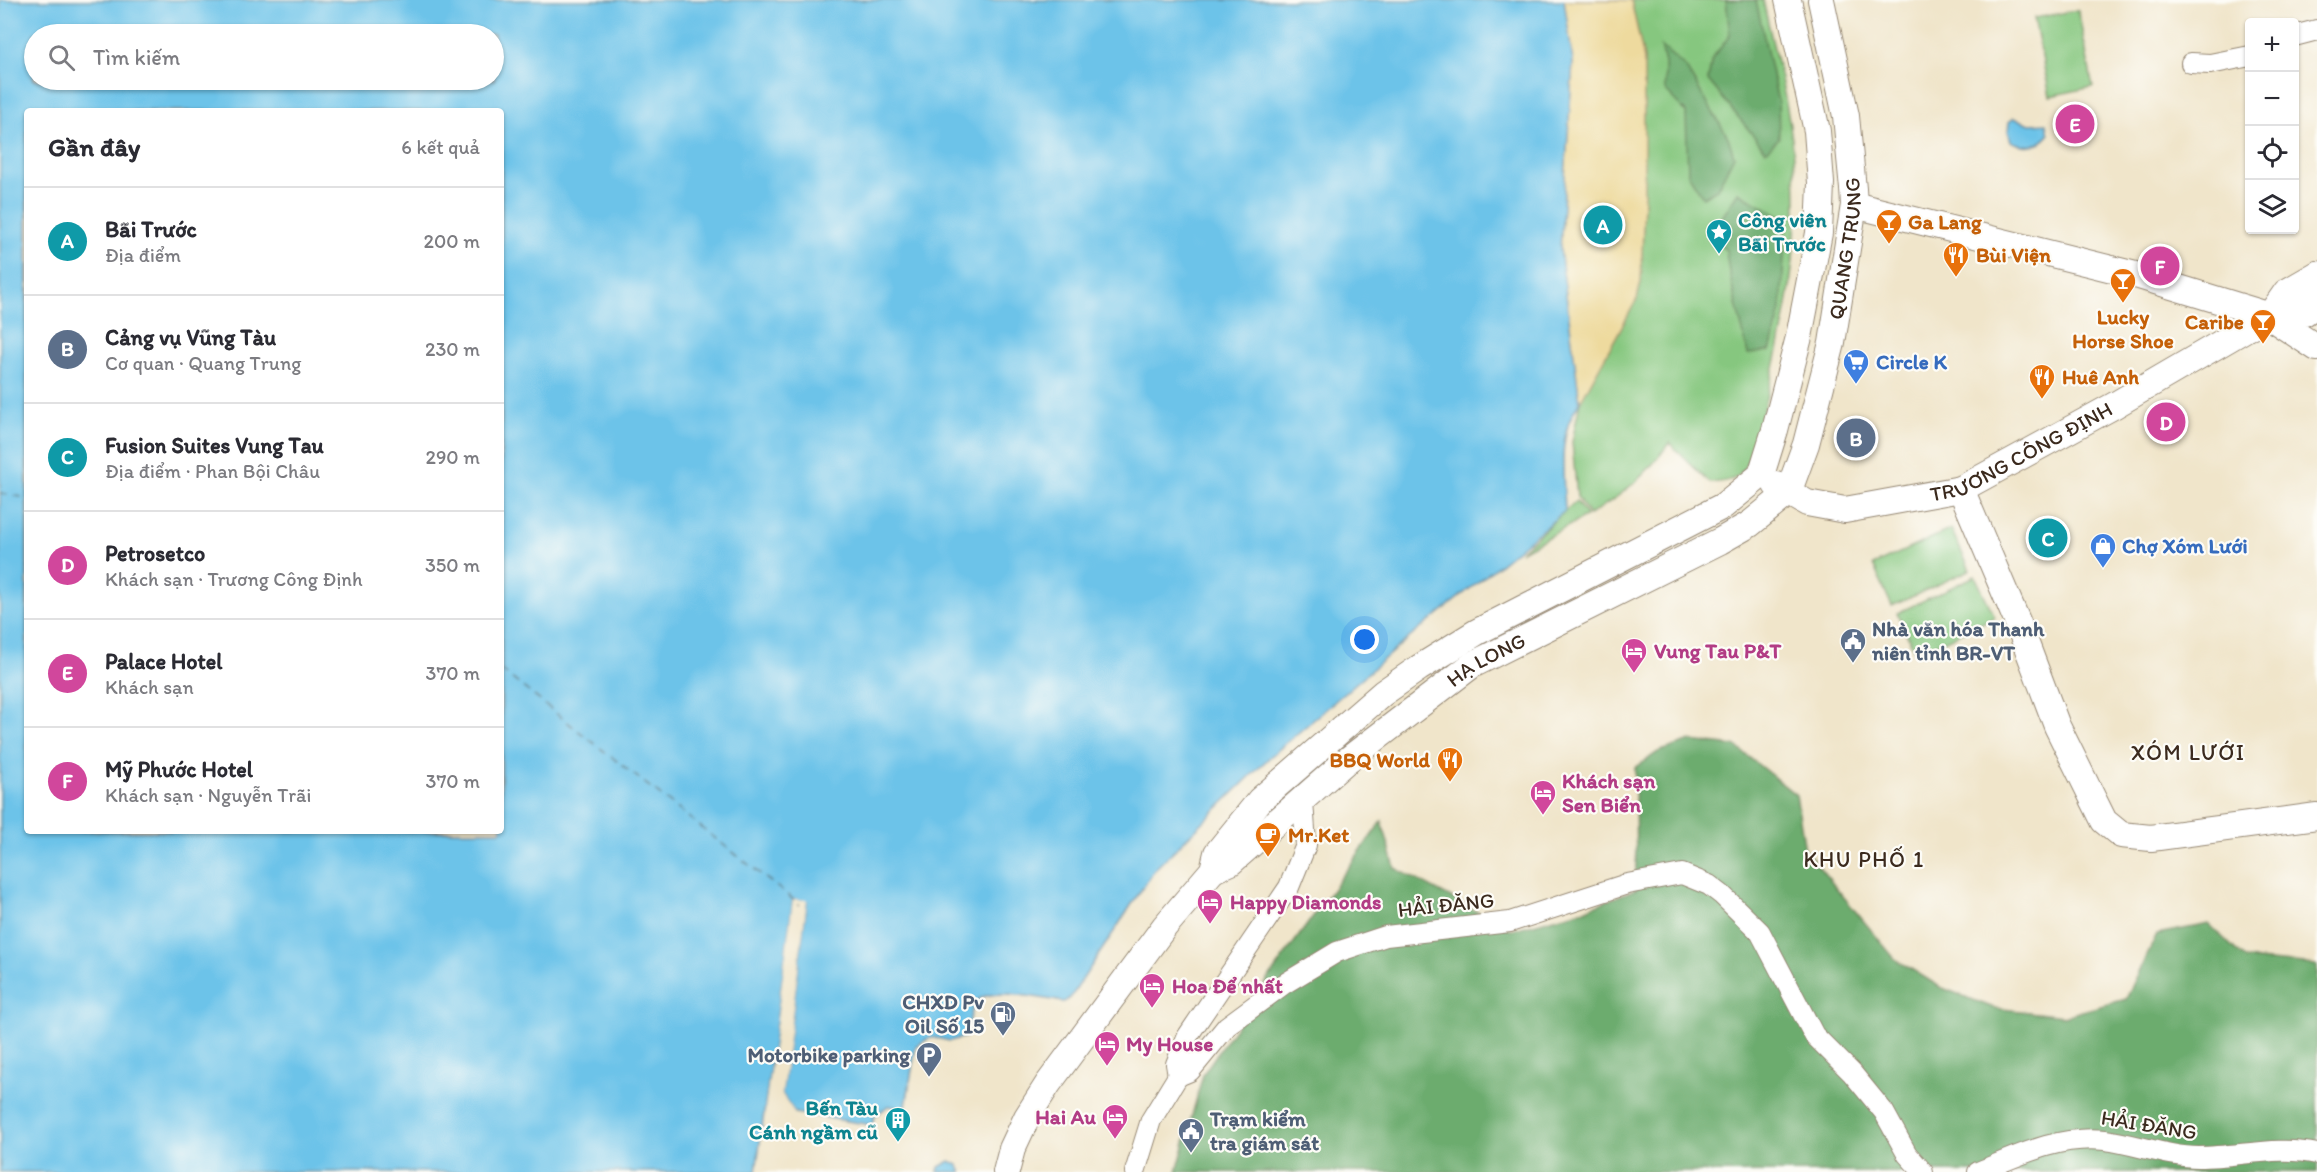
<!DOCTYPE html>
<html lang="vi">
<meta charset="utf-8">
<style>
:root{--surface:#fff;--page:#f7f7f7;--text:#2b2b33;--muted:#7c7c81;--line:#e1e1e2;--accent:#c8321e}
body{margin:0;font-family:Itim,sans-serif;background:var(--page);color:var(--text)}
.controls{position:absolute;right:18px;top:18px;display:grid;overflow:hidden;border-radius:6px;box-shadow:0 2px 4px #0004}
.controls button{width:54px;height:54px;display:grid;place-items:center;padding:0;border:0;border-bottom:2px solid var(--line);background:var(--surface);color:var(--text);font:30px sans-serif}
.you{position:absolute;left:1365px;top:640px;width:21px;height:21px;margin:-15px;border:4px solid #fff;border-radius:50%;background:#1a73e8;box-shadow:0 0 0 9px #1a73e833}
.badge{display:grid;place-items:center;width:39px;height:39px;border-radius:50%;background:var(--accent);color:#fff;font-size:20px;font-weight:700}
.pin{position:absolute;translate:-50% -50%;border:3px solid #fff;box-shadow:0 2px 6px #0006}
.list{margin:0;padding:0;list-style:none}
h2{display:flex;justify-content:space-between;align-items:center;height:78px;margin:0;padding:0 24px;font-size:26px}
h2 small{font-size:20px;font-weight:400;color:var(--muted)}
.list li{display:grid;grid-template-columns:39px 1fr auto;gap:18px;align-items:center;box-sizing:border-box;height:108px;padding:0 24px;border-top:2px solid var(--line)}
.list b{display:block;font-size:22px;white-space:nowrap}
.list p{margin:0;font-size:20px;white-space:nowrap;color:var(--muted)}
.list em{font-size:20px;font-style:normal;color:var(--muted)}
.icon{flex:none;width:33px;height:33px;fill:none;stroke:currentColor;stroke-width:2;stroke-linecap:round;stroke-linejoin:round}
.map{position:relative;flex:none;width:2317px;height:1172px;overflow:hidden}
.search{position:absolute;background:var(--surface);box-shadow:0 2px 4px #0004;left:24px;top:24px;width:480px;height:66px;display:flex;align-items:center;gap:15px;box-sizing:border-box;padding:0 21px;border-radius:33px;color:var(--muted);font-size:22px}
.panel{position:absolute;background:var(--surface);box-shadow:0 2px 4px #0004;left:24px;top:108px;width:480px;height:726px;border-radius:6px}
.map>svg:first-child{display:block}
.green{fill:#86c77f;stroke:#60784e;stroke-width:1.5}
.forest{fill:#6cac6e;stroke:#546b46;stroke-width:1.5}
.sand{fill:#eeda9e;stroke:#94825e;stroke-width:1.5}
.water{fill:#6cc3e9;stroke:#547684;stroke-width:1.5;fill-rule:evenodd}
.pier{fill:#f0e5ca}
.lines{fill:none;stroke-linecap:round;stroke-linejoin:round}
.ferry{stroke:#4a585b;stroke-width:1.5;stroke-dasharray:8 6;stroke-linecap:butt}
.minor-casing{stroke:#968874;stroke-width:22}
.major-casing{stroke:#968874;stroke-width:28}
.minor{stroke:#fff;stroke-width:20}
.major{stroke:#fff;stroke-width:26}
.labels{text-anchor:middle;stroke-width:4.5;stroke-linejoin:round;paint-order:stroke}
.culture-label{font-size:21px;font-weight:bold;fill:#0d838f;stroke:#fdfcf7;text-anchor:start}
.food-label{font-size:21px;font-weight:bold;fill:#c56008;stroke:#fdfcf7;text-anchor:start}
.street-label{font-size:21px;fill:#3b2a1e;stroke:#fdfcf7}
.shop-label{font-size:21px;font-weight:bold;fill:#366cbe;stroke:#fdfcf7;text-anchor:start}
.service-label{font-size:21px;font-weight:bold;fill:#4e5e75;stroke:#fdfcf7;text-anchor:start}
.hotel-label{font-size:21px;font-weight:bold;fill:#b23c85;stroke:#fdfcf7;text-anchor:start}
.neighbourhood-label{font-size:22px;letter-spacing:1.5px;fill:#3b2a1e;stroke:#fdfcf7}
</style>
<div class="map">
<svg width="2317" height="1172" viewBox="0 0 2317 1172">
<rect width="100%" height="100%" fill="#fdfcf7"/>
<filter id="ink" filterUnits="userSpaceOnUse"><feTurbulence type="fractalNoise" baseFrequency=".0167" numOctaves="2"/><feDisplacementMap in="SourceGraphic" scale="12" xChannelSelector="R" yChannelSelector="G"/><feConvolveMatrix kernelMatrix="1 2 1 2 8 2 1 2 1" color-interpolation-filters="sRGB"/></filter>
<filter id="wash" filterUnits="userSpaceOnUse"><feTurbulence type="fractalNoise" baseFrequency=".008" numOctaves="4" result="noise"/><feDisplacementMap in="SourceGraphic" scale="24" xChannelSelector="R" yChannelSelector="G"/><feGaussianBlur stdDeviation="1.35" result="paint"/><feColorMatrix in="noise" values="0 0 0 0 0 0 0 0 0 0 0 0 0 0 0 0 0 1.4 0 .05"/><feComposite in="paint" operator="in"/></filter>
<g filter="url(#wash)">
<rect width="100%" height="100%" fill="#f0e5ca"/>
<g class="green">
<path d="M1631,0H1763C1775,56 1792,114 1795,171C1800,254 1785,331 1763,410C1757,431 1754,456 1740,474C1733,482 1720,482 1710,483L1669,443C1647,475 1623,495 1589,515L1577,497L1572,442L1580,402L1637,299L1641,282L1644,200V59Z"/>
<path d="M2078,10L2093,87L2050,96L2034,18Z"/>
<path d="M1576,501L1587,516L1520,552Z"/>
<path d="M1951,529L1970,570L1892,606L1873,565Z"/>
<path d="M1975,576L1995,617L1916,654L1897,613Z"/>
</g>
<g class="forest">
<path d="M1726,0H1756L1778,102L1779,138L1766,151L1708,80L1712,59L1730,35Z"/>
<path d="M1661,46L1686,68L1728,137L1734,156L1717,189L1703,197L1688,174L1686,112L1665,90V63Z"/>
<path d="M1738,192L1786,219L1781,310L1770,351L1748,354C1741,319 1729,285 1726,250L1709,238Z"/>
<path d="M1691,741L1735,746L1796,795L1805,850L1895,959L1940,987L1994,1008L2064,1016L2126,999L2157,934L2209,924L2245,959L2317,965V1172H1177L1203,1074L1280,962L1382,821L1395,868L1511,930L1584,910L1636,889L1635,768L1658,752Z"/>
</g>
<path class="sand" d="M1564,0H1631L1644,59V200L1641,282L1637,299L1580,402L1560,249L1573,62Z"/>
<g class="water">
<path d="M0,0H1564L1573,62L1560,249L1580,402C1556,433 1564,475 1565,511L1398,647L1270,757L1155,869L1071,997L1064,1002C1045,999 990,986 977,1001C970,1010 969,1026 966,1037L950,1041L931,1037L916,1046L905,1111V1108L888,1106L874,1117L872,1125L795,1113L782,1094L807,901L793,899L756,1172H0ZM34,34H494V80H34ZM27,111H501V831H27Z"/>
<path d="M2014,118L2030,124L2047,123L2049,135C2039,147 2025,148 2011,141L2008,131L2009,122Z"/>
<path d="M950,1161L958,1165L962,1172H938L939,1167Z"/>
</g>
<path class="pier" d="M793,899L807,900L782,1094L795,1113L791,1112L779,1094L804,903L796,902L768,1109H765Z"/>
<g class="lines">
<g class="ferry">
<path d="M0,493L27,498"/>
<path d="M501,670L800,905"/>
</g>
</g>
</g>
<g filter="url(#ink)">
<g class="lines">
<g class="minor-casing">
<g id="minor">
<path d="M2294,36L2317,30"/>
<path d="M2191,63L2210,64L2250,56"/>
<path d="M2268,313L2284,290L2317,271"/>
<path d="M2267,315L2305,316L2317,308"/>
<path d="M1303,800L1306,845L1289,887L1187,1037L1176,1064L1178,1076L1190,1071L1227,1026L1284,984L1337,952L1386,936L1510,922L1627,884L1682,874L1709,885L1722,895L1760,932L1814,1035L1852,1073L1884,1112L1907,1154L1923,1172"/>
<path d="M1135,1172L1151,1120L1178,1076"/>
<path d="M1978,1172C2019,1155 2060,1135 2105,1140C2137,1144 2167,1157 2199,1157C2239,1157 2278,1145 2317,1154"/>
</g>
</g>
<g class="major-casing">
<g id="major">
<path d="M1854,205L2136,275L2267,315L2317,348"/>
<path id="s1" d="M1776,485L1807,503L1845,510L1961,489L2115,405L2317,287"/>
<path d="M1961,489L2020,628L2057,726L2104,821L2121,835L2151,838L2317,816"/>
<path id="s2" d="M1213,870L1231,862L1345,762L1472,665L1720,541L1750,524L1788,493L1806,444L1832,343L1854,205L1853,189L1846,116L1821,0"/>
<path d="M1006,1172L1012,1149L1027,1117L1048,1084L1165,926L1213,870L1217,853L1260,800L1383,693L1419,668L1477,632L1723,506L1761,475L1775,430L1799,337L1819,233L1821,183L1817,131L1788,0"/>
</g>
</g>
<use href="#minor" class="minor"/>
<use href="#major" class="major"/>
</g>
</g>
<defs>
<g id="bar-pin" transform="scale(1.35)"><path d="M0 17L-7.5 6A9.5 9.5 0 1 1 7.5 6Z" fill="#e8710a" stroke="#fdfcf7"/><path d="M-6-5H6L.8 .8V4.5H3.5V6h-7V4.5H-.8V.8Z" fill="#fff"/></g>
<g id="sight-pin" transform="scale(1.35)"><path d="M0 17L-7.5 6A9.5 9.5 0 1 1 7.5 6Z" fill="#0f9aa8" stroke="#fdfcf7"/><path d="M0-6L1.8-2.2L6-1.7L2.9 1.2L3.7 5.4L0 3.3L-3.7 5.4L-2.9 1.2L-6-1.7L-1.8-2.2Z" fill="#fff"/></g>
<g id="restaurant-pin" transform="scale(1.35)"><path d="M0 17L-7.5 6A9.5 9.5 0 1 1 7.5 6Z" fill="#e8710a" stroke="#fdfcf7"/><path d="M-5-6h1v4h1v-4h1v4h1v-4h1v5L-1.5 .5V6h-2V.5L-5-1ZM5-6V6H3V1.5H1.5Q1.5-4 5-6Z" fill="#fff"/></g>
<g id="supermarket-pin" transform="scale(1.35)"><path d="M0 17L-7.5 6A9.5 9.5 0 1 1 7.5 6Z" fill="#3f7fe0" stroke="#fdfcf7"/><path d="M-6-5.5h2.5l.6 2H6L4.5 2H-2.5L-4.4-4H-6ZM-1.5 3.2a1.3 1.3 0 1 0 .1 0ZM3 3.2a1.3 1.3 0 1 0 .1 0Z" fill="#fff"/></g>
<g id="shop-pin" transform="scale(1.35)"><path d="M0 17L-7.5 6A9.5 9.5 0 1 1 7.5 6Z" fill="#3f7fe0" stroke="#fdfcf7"/><path d="M-5-2.5h2.3a2.7 3.5 0 0 1 5.4 0H5L5.5 6h-11ZM-1.5-2.5h3a1.5 2.3 0 0 0-3 0Z" fill="#fff"/></g>
<g id="civic-pin" transform="scale(1.35)"><path d="M0 17L-7.5 6A9.5 9.5 0 1 1 7.5 6Z" fill="#5c6f8a" stroke="#fdfcf7"/><path d="M-.6-6.5H3V-4.5H.6V-3L4-1V1h2V6H-6V1h2V-1L-.6-3ZM-1.2 2.5V6h2.4V2.5Z" fill="#fff"/></g>
<g id="hotel-pin" transform="scale(1.35)"><path d="M0 17L-7.5 6A9.5 9.5 0 1 1 7.5 6Z" fill="#d1479c" stroke="#fdfcf7"/><path d="M-6-4.5h1.5V1H6V5H4.5V3h-9V5H-6ZM-4 0a1.8 1.8 0 1 1 3.6 0ZM.5 0V-2.5h3Q6-2.5 6 0Z" fill="#fff"/></g>
<g id="cafe-pin" transform="scale(1.35)"><path d="M0 17L-7.5 6A9.5 9.5 0 1 1 7.5 6Z" fill="#e8710a" stroke="#fdfcf7"/><path d="M-5.5-4.5H6V0H3Q3 3.5 0 3.5H-2.5Q-5.5 3.5-5.5 0ZM3-3.2v2h1.7v-2ZM-6 4.5H4V6H-6Z" fill="#fff"/></g>
<g id="fuel-pin" transform="scale(1.35)"><path d="M0 17L-7.5 6A9.5 9.5 0 1 1 7.5 6Z" fill="#5c6f8a" stroke="#fdfcf7"/><path d="M-5.5-6h7V0h2V4h1.3V-2.5L3-4.5l.8-.8L6-3V5H2.5V1h-1V6h-7ZM-4.2-4.7v3.2H.2V-4.7Z" fill="#fff"/></g>
<g id="parking-pin" transform="scale(1.35)"><path d="M0 17L-7.5 6A9.5 9.5 0 1 1 7.5 6Z" fill="#5c6f8a" stroke="#fdfcf7"/><path d="M-3.5-5.5H1a3.5 3.5 0 0 1 0 7H-1V5.5H-3.5ZM-1-3.4V-.6H.8a1.4 1.4 0 0 0 0-2.8Z" fill="#fff"/></g>
<g id="building-pin" transform="scale(1.35)"><path d="M0 17L-7.5 6A9.5 9.5 0 1 1 7.5 6Z" fill="#0f9aa8" stroke="#fdfcf7"/><path d="M-4-6H4V6H1V3H-1V6H-4ZM-2.5-4.3h1.7v1.8h-1.7ZM.8-4.3h1.7v1.8H.8ZM-2.5-1h1.7V.8h-1.7ZM.8-1h1.7V.8H.8Z" fill="#fff"/></g>
</defs>
<g fill-rule="evenodd">
<use href="#bar-pin" x="1889" y="222"/>
<use href="#sight-pin" x="1719" y="232"/>
<use href="#restaurant-pin" x="1956" y="255"/>
<use href="#bar-pin" x="2123" y="281"/>
<use href="#bar-pin" x="2263" y="322"/>
<use href="#supermarket-pin" x="1856" y="362"/>
<use href="#restaurant-pin" x="2042" y="377"/>
<use href="#shop-pin" x="2103" y="546"/>
<use href="#civic-pin" x="1853" y="641"/>
<use href="#hotel-pin" x="1634" y="651"/>
<use href="#restaurant-pin" x="1450" y="760"/>
<use href="#hotel-pin" x="1543" y="793"/>
<use href="#cafe-pin" x="1268" y="835"/>
<use href="#hotel-pin" x="1210" y="902"/>
<use href="#hotel-pin" x="1152" y="986"/>
<use href="#fuel-pin" x="1003" y="1014"/>
<use href="#hotel-pin" x="1107" y="1044"/>
<use href="#parking-pin" x="929" y="1055"/>
<use href="#hotel-pin" x="1115" y="1117"/>
<use href="#building-pin" x="898" y="1120"/>
<use href="#civic-pin" x="1191" y="1131"/>
</g>
<g class="labels">
<g class="culture-label">
<text x="1738" y="227">Công viên<tspan x="1738" dy="24">Bãi Trước</tspan></text>
<text x="878" y="1115" text-anchor="end">Bến Tàu<tspan x="878" dy="24">Cánh ngầm cũ</tspan></text>
</g>
<g class="food-label">
<text x="1908" y="229">Ga Lang</text>
<text x="1976" y="262">Bùi Viện</text>
<text x="2123" y="324" text-anchor="middle">Lucky<tspan x="2123" dy="24">Horse Shoe</tspan></text>
<text x="2244" y="329" text-anchor="end">Caribe</text>
<text x="2062" y="384">Huê Anh</text>
<text x="1430" y="767" text-anchor="end">BBQ World</text>
<text x="1288" y="842">Mr.Ket</text>
</g>
<g class="street-label">
<text dy="7" stroke="none"><textPath href="#s2" startOffset="944">QUANG TRUNG</textPath></text>
<text dy="7" stroke="none"><textPath href="#s1" startOffset="262">TRƯƠNG CÔNG ĐỊNH</textPath></text>
<text dy="7" stroke="none"><textPath href="#s2" startOffset="346">HẠ LONG</textPath></text>
<text transform="translate(1446 905) rotate(-6)" y="7">HẢI ĐĂNG</text>
<text transform="translate(2149 1125) rotate(9)" y="7">HẢI ĐĂNG</text>
</g>
<g class="shop-label">
<text x="1876" y="369">Circle K</text>
<text x="2122" y="553">Chợ Xóm Lưới</text>
</g>
<g class="service-label">
<text x="1872" y="636">Nhà văn hóa Thanh<tspan x="1872" dy="24">niên tỉnh BR-VT</tspan></text>
<text x="984" y="1009" text-anchor="end">CHXD Pv<tspan x="984" dy="24">Oil Số 15</tspan></text>
<text x="910" y="1062" text-anchor="end">Motorbike parking</text>
<text x="1210" y="1126">Trạm kiểm<tspan x="1210" dy="24">tra giám sát</tspan></text>
</g>
<g class="hotel-label">
<text x="1654" y="658">Vung Tau P&amp;T</text>
<text x="1562" y="788">Khách sạn<tspan x="1562" dy="24">Sen Biển</tspan></text>
<text x="1230" y="909">Happy Diamonds</text>
<text x="1172" y="993">Hoa Để nhất</text>
<text x="1126" y="1051">My House</text>
<text x="1096" y="1124" text-anchor="end">Hai Au</text>
</g>
<g class="neighbourhood-label">
<text x="2188" y="760">XÓM LƯỚI</text>
<text x="1864" y="867">KHU PHỐ 1</text>
</g>
</g>
</svg>
<div class="controls">
<button>+</button>
<button>−</button>
<button><svg class="icon" aria-label="locate" viewBox="0 0 24 24"><circle cx="12" cy="12" r="6"/><path d="M12 2v4M12 18v4M2 12h4M18 12h4"/></svg></button>
<button><svg class="icon" aria-label="layers" viewBox="0 0 24 24"><path d="M12 4l9 5-9 5-9-5zM3 14l9 5 9-5"/></svg></button>
</div>
<div class="you"></div>
<div class="pin badge" style="left:1603px;top:225px;background:#0f9aa8">A</div>
<div class="pin badge" style="left:1856px;top:438px;background:#5c6f8a">B</div>
<div class="pin badge" style="left:2048px;top:538px;background:#0f9aa8">C</div>
<div class="pin badge" style="left:2166px;top:422px;background:#d1479c">D</div>
<div class="pin badge" style="left:2075px;top:124px;background:#d1479c">E</div>
<div class="pin badge" style="left:2160px;top:266px;background:#d1479c">F</div>
<div class="search"><svg class="icon" aria-label="search" viewBox="0 0 24 24"><circle cx="10" cy="10" r="6"/><path d="M15 15l6 6"/></svg>Tìm kiếm</div>
<section class="panel">
<h2>Gần đây<small>6 kết quả</small></h2>
<ul class="list">
<li><span class="badge" style="background:#0f9aa8">A</span><div><b>Bãi Trước</b><p>Địa điểm</p></div><em>200 m</em></li>
<li><span class="badge" style="background:#5c6f8a">B</span><div><b>Cảng vụ Vũng Tàu</b><p>Cơ quan · Quang Trung</p></div><em>230 m</em></li>
<li><span class="badge" style="background:#0f9aa8">C</span><div><b>Fusion Suites Vung Tau</b><p>Địa điểm · Phan Bội Châu</p></div><em>290 m</em></li>
<li><span class="badge" style="background:#d1479c">D</span><div><b>Petrosetco</b><p>Khách sạn · Trương Công Định</p></div><em>350 m</em></li>
<li><span class="badge" style="background:#d1479c">E</span><div><b>Palace Hotel</b><p>Khách sạn</p></div><em>370 m</em></li>
<li><span class="badge" style="background:#d1479c">F</span><div><b>Mỹ Phước Hotel</b><p>Khách sạn · Nguyễn Trãi</p></div><em>370 m</em></li>
</ul>
</section>
</div>
